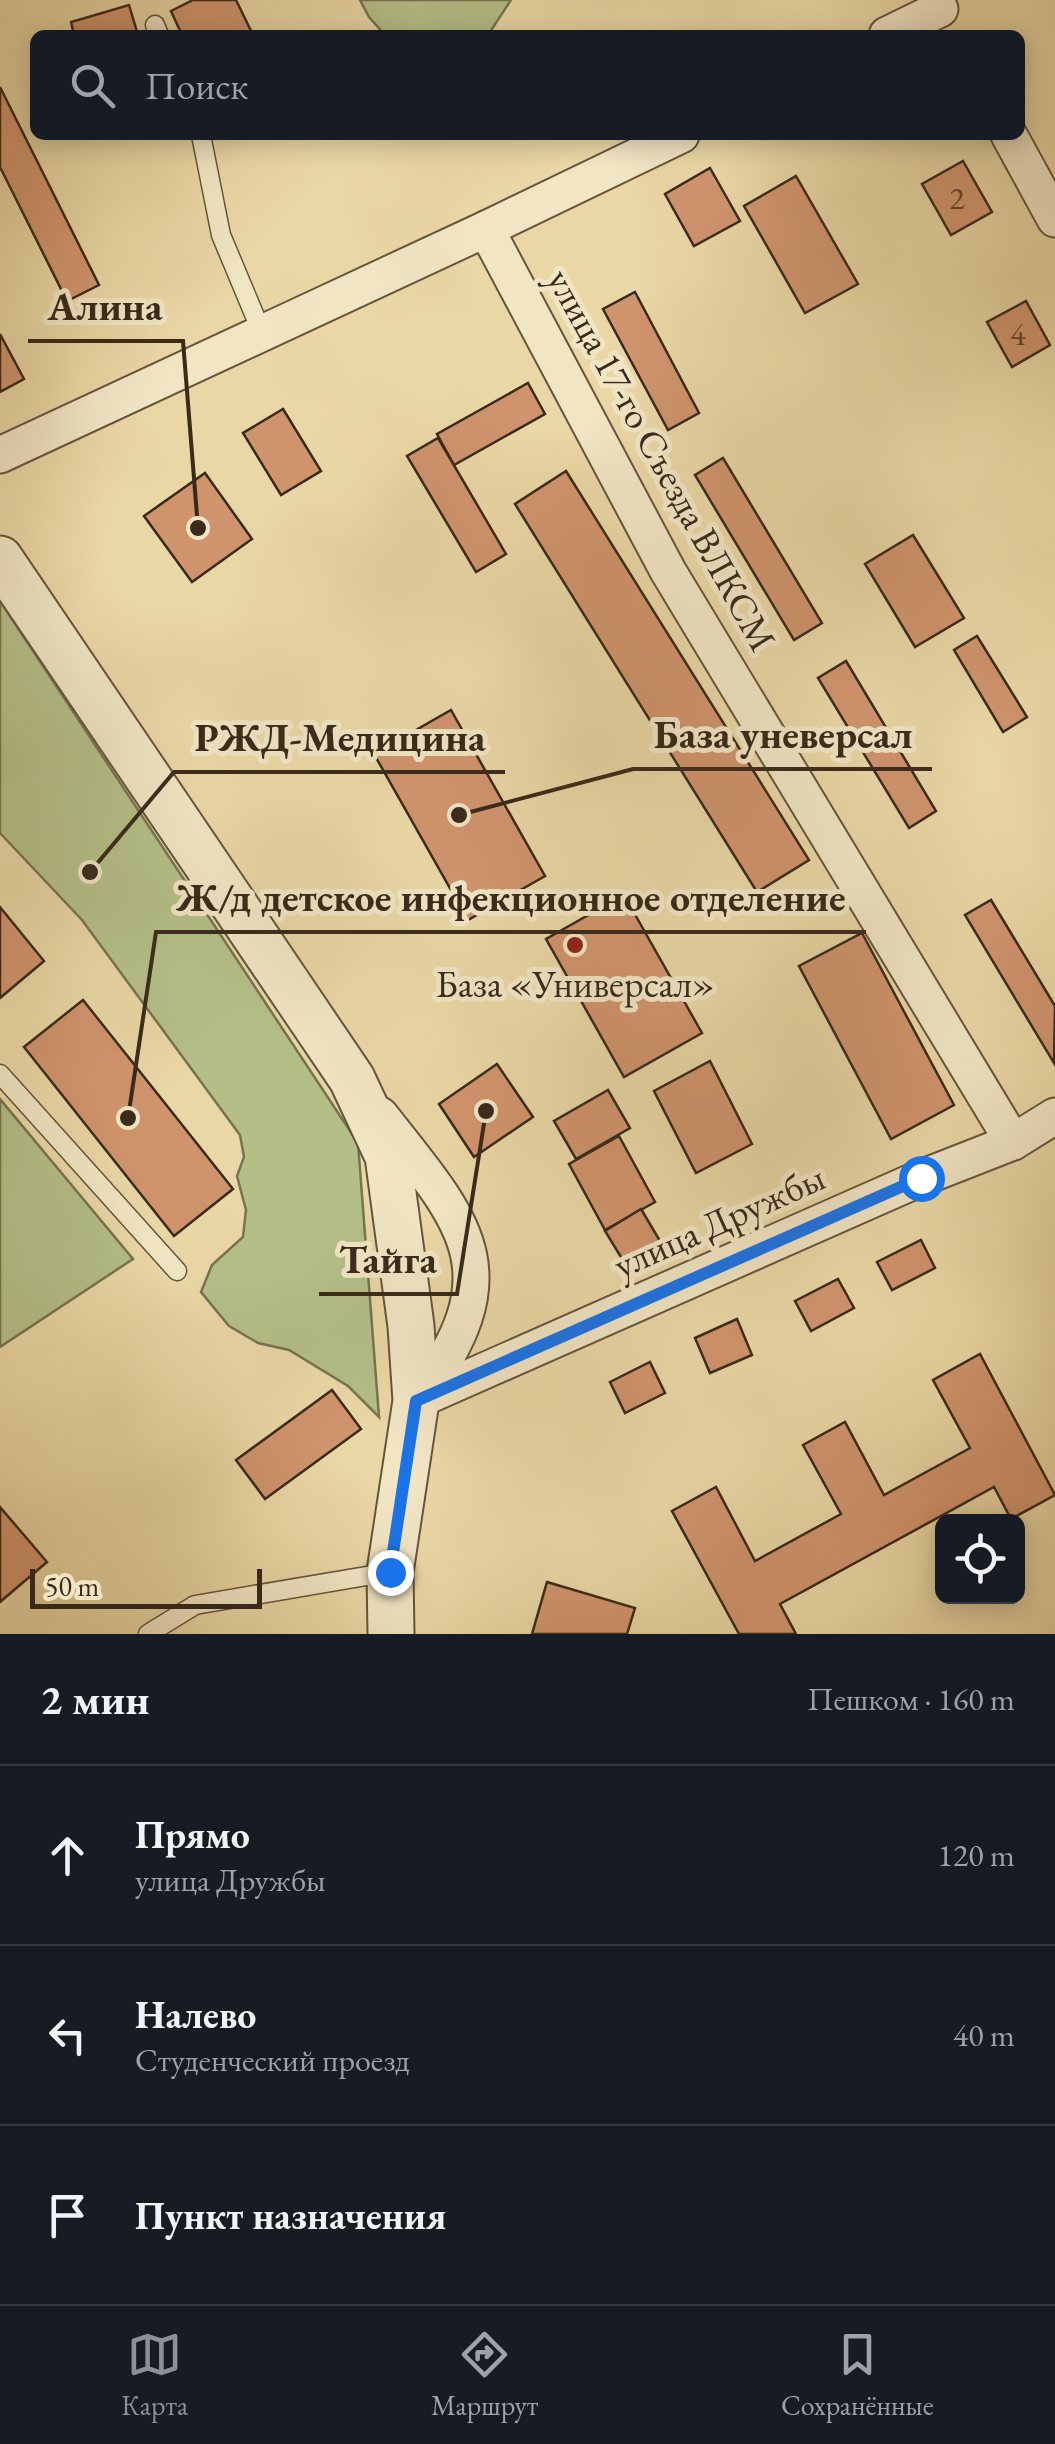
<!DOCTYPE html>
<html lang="ru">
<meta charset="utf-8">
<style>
:root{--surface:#171b24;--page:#20242c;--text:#f1f3f6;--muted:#9ea1a6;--line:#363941;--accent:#8c9099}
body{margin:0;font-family:"EB Garamond",serif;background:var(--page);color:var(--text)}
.controls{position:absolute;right:30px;bottom:30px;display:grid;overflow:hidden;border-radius:15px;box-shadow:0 5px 25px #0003}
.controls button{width:90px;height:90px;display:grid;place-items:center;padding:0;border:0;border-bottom:2px solid var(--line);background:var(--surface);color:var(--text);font:50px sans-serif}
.scale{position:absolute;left:30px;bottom:25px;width:232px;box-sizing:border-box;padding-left:10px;border:5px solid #392a1a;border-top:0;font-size:28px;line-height:35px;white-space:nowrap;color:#392a1a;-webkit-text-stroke:8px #f1e5c4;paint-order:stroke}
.stop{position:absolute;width:30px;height:30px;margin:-22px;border:8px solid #1a73e8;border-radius:50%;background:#fff}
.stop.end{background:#1a73e8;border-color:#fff;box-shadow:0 2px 10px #0008}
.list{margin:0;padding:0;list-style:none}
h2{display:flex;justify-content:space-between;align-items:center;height:130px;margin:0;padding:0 40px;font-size:42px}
h2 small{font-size:32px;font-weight:400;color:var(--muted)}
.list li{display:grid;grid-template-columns:65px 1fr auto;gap:30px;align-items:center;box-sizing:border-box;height:180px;padding:0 40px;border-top:2px solid var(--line)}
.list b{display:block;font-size:38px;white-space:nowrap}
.list p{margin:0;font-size:32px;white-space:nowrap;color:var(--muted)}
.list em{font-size:32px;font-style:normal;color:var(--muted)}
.icon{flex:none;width:55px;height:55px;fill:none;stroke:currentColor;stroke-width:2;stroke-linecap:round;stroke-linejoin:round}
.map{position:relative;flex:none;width:1055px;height:1634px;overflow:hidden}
.search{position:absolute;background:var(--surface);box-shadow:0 5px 25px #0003;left:30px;right:30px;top:30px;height:110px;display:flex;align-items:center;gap:25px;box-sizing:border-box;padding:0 35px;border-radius:15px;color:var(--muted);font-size:38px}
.sheet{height:670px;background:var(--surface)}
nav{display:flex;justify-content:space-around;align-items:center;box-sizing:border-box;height:140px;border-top:2px solid var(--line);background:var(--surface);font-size:28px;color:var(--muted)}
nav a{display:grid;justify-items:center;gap:5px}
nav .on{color:var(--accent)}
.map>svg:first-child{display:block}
.green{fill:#b4bf88;stroke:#767451;stroke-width:2.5}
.building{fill:#d0946d;stroke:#392a1a;stroke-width:2.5}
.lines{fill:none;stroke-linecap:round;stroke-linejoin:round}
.service-casing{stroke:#65553d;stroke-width:21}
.minor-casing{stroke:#65553d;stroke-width:39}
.tertiary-casing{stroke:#65553d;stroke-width:49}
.service{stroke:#f1e5c4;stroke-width:18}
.minor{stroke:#f1e5c4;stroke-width:35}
.tertiary{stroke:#f1e5c4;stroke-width:45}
.route{stroke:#1a73e8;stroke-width:12}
.poi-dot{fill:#8f2418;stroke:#f1e5c4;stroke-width:4}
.labels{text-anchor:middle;stroke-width:10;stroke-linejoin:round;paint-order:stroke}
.number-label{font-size:32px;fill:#5f442f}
.street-label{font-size:38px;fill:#392a1a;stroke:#f1e5c4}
.poi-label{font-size:38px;fill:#392a1a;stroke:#f1e5c4}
.leader{fill:none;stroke:#392a1a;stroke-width:4}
.callout-dot{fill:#392a1a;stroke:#f1e5c4;stroke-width:4}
.callout-label{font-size:40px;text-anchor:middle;font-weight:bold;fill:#392a1a;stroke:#f1e5c4;stroke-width:10;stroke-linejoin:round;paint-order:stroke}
</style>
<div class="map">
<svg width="1055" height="1634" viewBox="0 0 1055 1634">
<rect width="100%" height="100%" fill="#e9d7a5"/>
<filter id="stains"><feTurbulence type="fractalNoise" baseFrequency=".002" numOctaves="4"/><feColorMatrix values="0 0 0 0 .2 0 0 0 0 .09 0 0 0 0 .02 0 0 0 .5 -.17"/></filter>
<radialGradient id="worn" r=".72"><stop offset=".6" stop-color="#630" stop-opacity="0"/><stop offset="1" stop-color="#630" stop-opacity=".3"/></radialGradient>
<g class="green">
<path d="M360,0H511L488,35H385L369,17Z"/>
<path d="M0,601L358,1143L379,1417L348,1386L289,1350L258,1343L229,1326L201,1292L212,1265L243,1237L246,1210L237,1176L244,1157L240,1135L82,920L0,833Z"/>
<path d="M0,1099L133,1259L0,1347Z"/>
</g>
<g class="building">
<path d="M193,0H236L253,35H182L171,11Z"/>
<path d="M129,5L138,35H74L71,22Z"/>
<path d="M0,87L99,285L67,301L0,167Z"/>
<path d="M963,161L992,212L951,235L922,184Z"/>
<path d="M710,168L740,221L694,246L665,194Z"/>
<path d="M796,176L858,284L805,313L744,206Z"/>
<path d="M635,292L699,413L668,430L603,309Z"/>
<path d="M1026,301L1050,345L1012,367L987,322Z"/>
<path d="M0,334L24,379L0,392Z"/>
<path d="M528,383L545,414L454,465L437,434Z"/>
<path d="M283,409L321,471L281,495L243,433Z"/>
<path d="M438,438L506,554L476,572L407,456Z"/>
<path d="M723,458L822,623L794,640L695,475Z"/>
<path d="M566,471L809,860L757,892L515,504Z"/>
<path d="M205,473L252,539L192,582L144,516Z"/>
<path d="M913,535L964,618L915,647L865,564Z"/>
<path d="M977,636L1027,717L1003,732L954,650Z"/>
<path d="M846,661L936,811L909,828L818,678Z"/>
<path d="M451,710L545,876L468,920L374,754Z"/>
<path d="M624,895L702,1033L624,1077L546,939Z"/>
<path d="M991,900L1055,1006L1054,1063L965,915Z"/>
<path d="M0,907L44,961L0,998Z"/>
<path d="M862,933L954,1105L891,1139L799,966Z"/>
<path d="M83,1000L233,1189L174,1236L24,1047Z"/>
<path d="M710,1061L752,1144L696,1173L654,1091Z"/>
<path d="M497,1064L533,1117L474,1157L439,1104Z"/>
<path d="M608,1090L630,1128L576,1159L554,1121Z"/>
<path d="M619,1136L655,1202L605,1230L569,1164Z"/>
<path d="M641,1209L663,1246L627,1267L605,1231Z"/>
<path d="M921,1240L935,1268L892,1290L877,1262Z"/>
<path d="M838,1279L854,1308L811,1331L795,1301Z"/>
<path d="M737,1319L752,1355L710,1373L695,1338Z"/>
<path d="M980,1354L1055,1495L1011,1519L994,1487L780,1604L796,1634H739L672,1511L716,1487L755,1561L841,1514L803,1445L845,1422L884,1495L970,1448L933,1380Z"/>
<path d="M650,1362L665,1393L625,1413L610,1382Z"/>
<path d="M332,1390L361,1429L265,1499L236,1460Z"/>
<path d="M0,1507L47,1562L0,1602Z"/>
<path d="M547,1582L635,1608L627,1634H532Z"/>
</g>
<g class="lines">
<g class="service-casing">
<g id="service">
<path d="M155,25L159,35"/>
<path d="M201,135L221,235L262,333"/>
<path d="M0,1074L177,1271"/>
<path d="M148,1634L195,1605L390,1572"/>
</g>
</g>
<g class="minor-casing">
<g id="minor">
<path d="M887,35L940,9"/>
<path d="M1009,135L1055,219"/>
<path d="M486,229L668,571L1013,1142"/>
<path d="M0,455L486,229L681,135"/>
<path d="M380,1115C465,1222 514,1271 420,1396"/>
<path d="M416,1401L921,1178L1013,1142L1055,1116"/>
</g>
</g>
<g class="tertiary-casing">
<path id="tertiary" d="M0,559L352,1079L388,1156L411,1326L416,1401L390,1572L391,1634"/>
</g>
<use href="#service" class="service"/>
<use href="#minor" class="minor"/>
<use href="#tertiary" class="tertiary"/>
</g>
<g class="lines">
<path class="route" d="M390,1572L416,1401L921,1178"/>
</g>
<circle class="poi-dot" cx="575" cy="945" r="10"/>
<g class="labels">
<g class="number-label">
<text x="957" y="209">2</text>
<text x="1018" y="345">4</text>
</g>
<g class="street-label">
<text transform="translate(662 460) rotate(61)" y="13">улица 17-го Съезда ВЛКСМ</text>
<text transform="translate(719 1221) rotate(-24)" y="13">улица Дружбы</text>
</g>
<g class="poi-label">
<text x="575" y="997">База «Универсал»</text>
</g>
</g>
<path class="leader" d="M198 528L183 341H28M459 815L633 769H932M90 872L174 772H505M128 1118L156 932H866M486 1111L457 1294H319"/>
<g class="callout-dot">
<circle cx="198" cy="528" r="10"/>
<circle cx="459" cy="815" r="10"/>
<circle cx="90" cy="872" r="10"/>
<circle cx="128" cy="1118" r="10"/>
<circle cx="486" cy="1111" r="10"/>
</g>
<g class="callout-label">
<text x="105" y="320">Алина</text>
<text x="783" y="748">База уневерсал</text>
<text x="340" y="751">РЖД-Медицина</text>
<text x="511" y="911">Ж/д детское инфекционное отделение</text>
<text x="388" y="1273">Тайга</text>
</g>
<rect width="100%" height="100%" filter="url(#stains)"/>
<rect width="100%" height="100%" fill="url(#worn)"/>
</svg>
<div class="controls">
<button><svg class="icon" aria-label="locate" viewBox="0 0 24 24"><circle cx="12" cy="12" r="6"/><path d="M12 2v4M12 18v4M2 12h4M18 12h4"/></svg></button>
</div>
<div class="scale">50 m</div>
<div class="stop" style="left:921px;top:1178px"></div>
<div class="stop end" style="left:390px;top:1572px"></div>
<div class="search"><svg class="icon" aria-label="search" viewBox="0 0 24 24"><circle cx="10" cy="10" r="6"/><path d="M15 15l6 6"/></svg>Поиск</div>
</div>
<section class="sheet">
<h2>2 мин<small>Пешком · 160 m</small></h2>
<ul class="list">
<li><svg class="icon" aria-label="ahead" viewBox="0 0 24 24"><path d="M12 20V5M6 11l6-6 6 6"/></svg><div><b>Прямо</b><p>улица Дружбы</p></div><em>120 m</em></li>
<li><svg class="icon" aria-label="left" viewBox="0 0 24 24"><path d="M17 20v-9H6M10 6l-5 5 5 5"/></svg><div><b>Налево</b><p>Студенческий проезд</p></div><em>40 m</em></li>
<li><svg class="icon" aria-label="arrive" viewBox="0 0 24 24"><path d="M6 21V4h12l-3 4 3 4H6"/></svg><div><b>Пункт назначения</b></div></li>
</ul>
</section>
<nav>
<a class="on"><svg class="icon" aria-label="map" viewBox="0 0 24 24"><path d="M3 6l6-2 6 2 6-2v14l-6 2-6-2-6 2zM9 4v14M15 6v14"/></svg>Карта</a>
<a><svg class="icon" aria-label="directions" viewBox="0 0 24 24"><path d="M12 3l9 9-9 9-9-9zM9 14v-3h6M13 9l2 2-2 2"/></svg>Маршрут</a>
<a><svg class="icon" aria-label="saved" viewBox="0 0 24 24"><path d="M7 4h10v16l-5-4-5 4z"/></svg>Сохранённые</a>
</nav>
